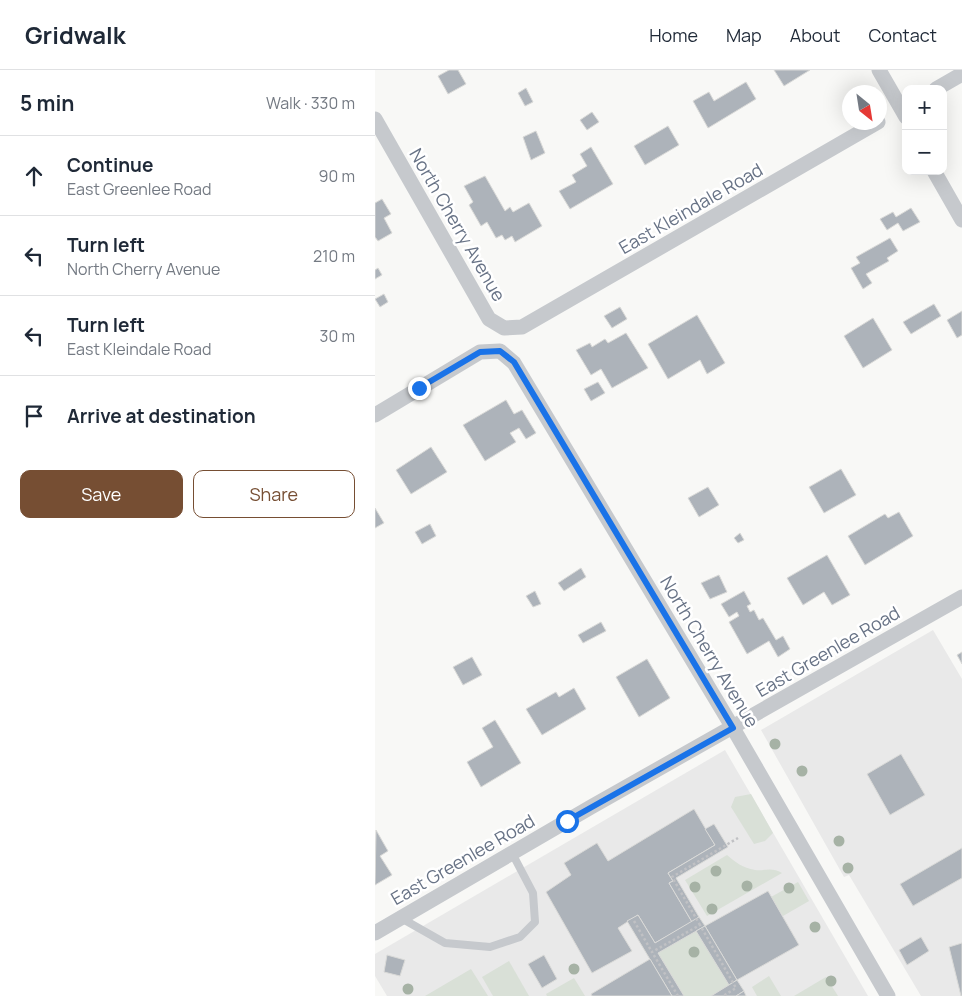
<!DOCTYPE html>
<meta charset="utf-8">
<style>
:root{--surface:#fff;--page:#f6f6f7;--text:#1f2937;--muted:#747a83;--line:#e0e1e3;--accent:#764e33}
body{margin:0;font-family:Manrope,sans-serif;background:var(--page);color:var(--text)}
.controls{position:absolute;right:15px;top:15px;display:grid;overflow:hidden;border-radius:10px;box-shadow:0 5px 20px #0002}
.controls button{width:45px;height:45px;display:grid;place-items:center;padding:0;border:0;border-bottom:1px solid var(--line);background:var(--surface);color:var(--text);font:25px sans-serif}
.compass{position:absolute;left:467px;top:15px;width:45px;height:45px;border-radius:50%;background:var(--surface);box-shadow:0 5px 20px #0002;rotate:150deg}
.stop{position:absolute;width:15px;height:15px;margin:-11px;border:4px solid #1a73e8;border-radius:50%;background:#fff}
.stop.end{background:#1a73e8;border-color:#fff;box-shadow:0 1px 5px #0008}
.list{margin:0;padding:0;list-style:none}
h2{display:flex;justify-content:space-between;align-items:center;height:65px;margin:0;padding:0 20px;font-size:21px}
h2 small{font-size:16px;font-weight:400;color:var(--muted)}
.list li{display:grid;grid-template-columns:32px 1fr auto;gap:15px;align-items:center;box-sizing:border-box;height:80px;padding:0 20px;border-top:1px solid var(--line)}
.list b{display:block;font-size:19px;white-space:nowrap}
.list p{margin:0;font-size:16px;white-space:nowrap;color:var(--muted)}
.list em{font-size:16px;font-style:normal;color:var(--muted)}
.actions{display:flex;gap:10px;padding:15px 20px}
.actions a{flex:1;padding:11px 0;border:1px solid var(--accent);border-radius:10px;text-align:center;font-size:18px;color:var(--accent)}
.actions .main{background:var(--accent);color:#fff}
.icon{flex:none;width:28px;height:28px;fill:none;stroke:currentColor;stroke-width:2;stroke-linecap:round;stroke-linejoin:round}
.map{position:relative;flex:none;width:587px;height:926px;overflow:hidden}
header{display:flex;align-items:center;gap:30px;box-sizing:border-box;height:70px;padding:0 25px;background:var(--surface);border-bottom:1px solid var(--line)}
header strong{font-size:24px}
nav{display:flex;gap:28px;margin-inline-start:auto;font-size:18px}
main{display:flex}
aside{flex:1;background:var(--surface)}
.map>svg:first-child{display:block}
.built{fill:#e9e9e9}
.green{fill:#d9e0d7}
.building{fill:#adb3ba;stroke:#dadad8}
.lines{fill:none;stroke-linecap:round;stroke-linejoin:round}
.path{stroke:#c0c1c4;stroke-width:2.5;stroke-dasharray:2.5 2.5;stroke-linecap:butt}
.service{stroke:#c6c9cd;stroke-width:8}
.minor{stroke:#c6c9cd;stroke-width:15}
.tree{fill:#a6b2a5}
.route{stroke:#1a73e8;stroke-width:6}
.labels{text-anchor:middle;stroke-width:5;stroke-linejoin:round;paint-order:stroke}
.street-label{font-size:18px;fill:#687386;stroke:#fff}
</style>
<header>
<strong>Gridwalk</strong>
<nav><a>Home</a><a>Map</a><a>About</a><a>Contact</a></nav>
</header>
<main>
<aside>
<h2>5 min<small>Walk · 330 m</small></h2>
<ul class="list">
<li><svg class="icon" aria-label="ahead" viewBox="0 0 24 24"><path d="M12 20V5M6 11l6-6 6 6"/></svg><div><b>Continue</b><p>East Greenlee Road</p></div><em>90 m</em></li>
<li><svg class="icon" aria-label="left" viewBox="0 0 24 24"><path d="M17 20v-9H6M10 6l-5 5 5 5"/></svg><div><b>Turn left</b><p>North Cherry Avenue</p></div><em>210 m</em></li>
<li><svg class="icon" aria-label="left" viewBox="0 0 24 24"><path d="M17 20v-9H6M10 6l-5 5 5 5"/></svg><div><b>Turn left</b><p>East Kleindale Road</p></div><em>30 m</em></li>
<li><svg class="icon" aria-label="arrive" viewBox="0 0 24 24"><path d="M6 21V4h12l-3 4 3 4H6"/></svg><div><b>Arrive at destination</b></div></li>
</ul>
<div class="actions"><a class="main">Save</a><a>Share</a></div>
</aside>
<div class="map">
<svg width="587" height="926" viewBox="0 0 587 926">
<rect width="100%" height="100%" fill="#f8f8f6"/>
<g class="built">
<path d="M558,560L587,609V926H546L474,805L469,807L386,660Z"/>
<path d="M350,680L493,926H12L0,906V884Z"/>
</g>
<g class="green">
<path d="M376,724L398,763L390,771L379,774L356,737L360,727Z"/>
<path d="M352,785C360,792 368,798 380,800C391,801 397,797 407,803L332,846L310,810Z"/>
<path d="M423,812L434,831L408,846L396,827Z"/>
<path d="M321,861L354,915L336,926H309L283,883Z"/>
<path d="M134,891L154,926H118L107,907Z"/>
<path d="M96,899L113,926H50Z"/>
<path d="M394,906L406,926H382L377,917Z"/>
<path d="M451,907L463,926H419Z"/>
<path d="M199,908L210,926H172L171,924Z"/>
</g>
<g class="building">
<path d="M74,0H83L91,14L73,24L63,6Z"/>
<path d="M399,0H435L409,16Z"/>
<path d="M371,12L381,29L333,58L318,31L334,22L339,31Z"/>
<path d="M151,18L158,32L150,36L143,23Z"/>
<path d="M217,42L224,52L212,60L205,50Z"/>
<path d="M293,56L304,75L270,95L259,76Z"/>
<path d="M161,61L170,83L156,90L148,67Z"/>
<path d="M216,77L238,114L195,139L184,121L201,112L197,105L212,96L205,84Z"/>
<path d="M110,106L130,141L135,137L138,142L154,133L167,156L140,172L137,166L130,170L127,165L121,168L112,152L106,156L94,135L98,132L89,116Z"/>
<path d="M7,129L16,144L9,148L17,163L3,171L0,167V133Z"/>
<path d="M536,138L545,152L528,161L523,153L512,160L505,149L518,142L521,147Z"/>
<path d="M515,168L523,181L512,188L514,191L491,204L497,213L488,219L476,198L485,193L481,187Z"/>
<path d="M3,198L7,205L0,209V200Z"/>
<path d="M9,224L13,232L5,237L0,229Z"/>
<path d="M559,234L566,246L536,264L528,252Z"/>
<path d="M245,237L252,249L237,258L229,246Z"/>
<path d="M587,241V265L582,268L572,250Z"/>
<path d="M322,245L350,293L332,304L325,290L293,309L273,274Z"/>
<path d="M498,248L517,280L488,298L469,266Z"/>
<path d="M251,263L273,298L237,318L226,299L216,305L201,280L215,273L217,277L230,269L233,273Z"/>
<path d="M223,312L230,323L216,331L209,319Z"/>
<path d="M131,330L139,344L147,340L161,363L151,369L144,358L135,363L141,372L110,391L88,355Z"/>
<path d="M56,377L72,402L36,424L21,400Z"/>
<path d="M466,399L481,425L449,443L434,417Z"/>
<path d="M333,417L344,435L324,447L313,428Z"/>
<path d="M0,438L9,453L0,458Z"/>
<path d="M524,442L538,466L490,495L473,466L510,444L513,448Z"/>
<path d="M55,454L61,466L47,474L40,462Z"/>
<path d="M365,463L369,470L363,473L359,468Z"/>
<path d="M452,485L475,525L457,535L449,522L428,535L412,508Z"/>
<path d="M206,498L211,507L189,521L183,513Z"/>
<path d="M344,505L352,522L335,529L326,513Z"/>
<path d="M160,521L166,534L158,537L151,526Z"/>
<path d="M369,521L376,534L372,536L375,542L379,540L384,550L388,548L401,570L408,566L415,579L403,587L394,571L372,584L354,552L364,546L362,542L354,547L346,534Z"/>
<path d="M226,552L231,561L208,573L203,565Z"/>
<path d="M587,582V594L582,585Z"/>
<path d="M97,587L107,605L88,615L78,597Z"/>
<path d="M272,589L295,628L264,647L241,607Z"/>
<path d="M199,618L211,639L167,665L151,639L181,622L184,627Z"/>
<path d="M120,650L146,693L106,717L92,692L118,677L107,658Z"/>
<path d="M526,684L550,725L515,745L492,704Z"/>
<path d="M319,739L340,775L293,803L298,811L294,813L317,852L280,873L263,845L243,858L257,881L217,903L171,822L196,805L189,793L222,773L233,791Z"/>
<path d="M339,754L353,777L301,808L324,847L317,852L294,813L298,811L293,803L340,775L330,759Z"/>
<path d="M1,760L13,781L5,786L17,805L0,815Z"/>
<path d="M587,778V808L538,836L525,814Z"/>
<path d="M393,821L424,875L362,910L330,856Z"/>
<path d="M263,845L280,873L324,847L330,856L283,883L309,926H297L252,851Z"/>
<path d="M330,856L362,910L354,915L321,861Z"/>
<path d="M546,867L554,881L532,895L524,880Z"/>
<path d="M587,873V926H586L574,877Z"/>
<path d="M12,885L30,890L25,906L9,902Z"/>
<path d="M169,885L182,909L167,918L153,894Z"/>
<path d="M275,889L297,926H217L216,924Z"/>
<path d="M362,910L369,921L361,926H336Z"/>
<path d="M369,921L371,926H361Z"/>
</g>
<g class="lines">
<g class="path">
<path d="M259,851L277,882"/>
<path d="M325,855L297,807L363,768"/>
<path d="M303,926L277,882L325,855L361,918L348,926"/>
</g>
<path class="service" d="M26,848L70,873L115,877L145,867L160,852L158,823L137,783"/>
<g class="minor">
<path d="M504,0L531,47"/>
<path d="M561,19L587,4"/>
<path d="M0,49L114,249L129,258L147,257L503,52"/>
<path d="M559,101L587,150"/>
<path d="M0,345L105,282L125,281L139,293L358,658L513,926"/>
<path d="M0,863L216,737L587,527"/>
</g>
</g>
<g class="tree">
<circle cx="400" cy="674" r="5.5"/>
<circle cx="427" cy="701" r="5.5"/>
<circle cx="464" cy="771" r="5.5"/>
<circle cx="473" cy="798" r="5.5"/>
<circle cx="341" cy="801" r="5.5"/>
<circle cx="372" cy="816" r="5.5"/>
<circle cx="320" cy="817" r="5.5"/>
<circle cx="414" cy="818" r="5.5"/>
<circle cx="337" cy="839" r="5.5"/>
<circle cx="440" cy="857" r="5.5"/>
<circle cx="319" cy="882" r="5.5"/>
<circle cx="199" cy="899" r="5.5"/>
<circle cx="456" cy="911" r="5.5"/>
<circle cx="33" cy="919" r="5.5"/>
</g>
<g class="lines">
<path class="route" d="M44,318L105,282L125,281L139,292L358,658L192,751"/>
</g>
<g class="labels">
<g class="street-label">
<text transform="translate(316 139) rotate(-30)" y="6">East Kleindale Road</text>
<text transform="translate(82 155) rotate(60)" y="6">North Cherry Avenue</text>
<text transform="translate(334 582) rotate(59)" y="6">North Cherry Avenue</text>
<text transform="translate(453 582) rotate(-30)" y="6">East Greenlee Road</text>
<text transform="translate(88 790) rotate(-30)" y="6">East Greenlee Road</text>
</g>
</g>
</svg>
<div class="controls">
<button>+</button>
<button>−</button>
</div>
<svg class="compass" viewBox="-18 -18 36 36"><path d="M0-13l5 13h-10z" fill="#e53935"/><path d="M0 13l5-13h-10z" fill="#747a83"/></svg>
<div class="stop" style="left:192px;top:751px"></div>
<div class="stop end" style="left:44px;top:318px"></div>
</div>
</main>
